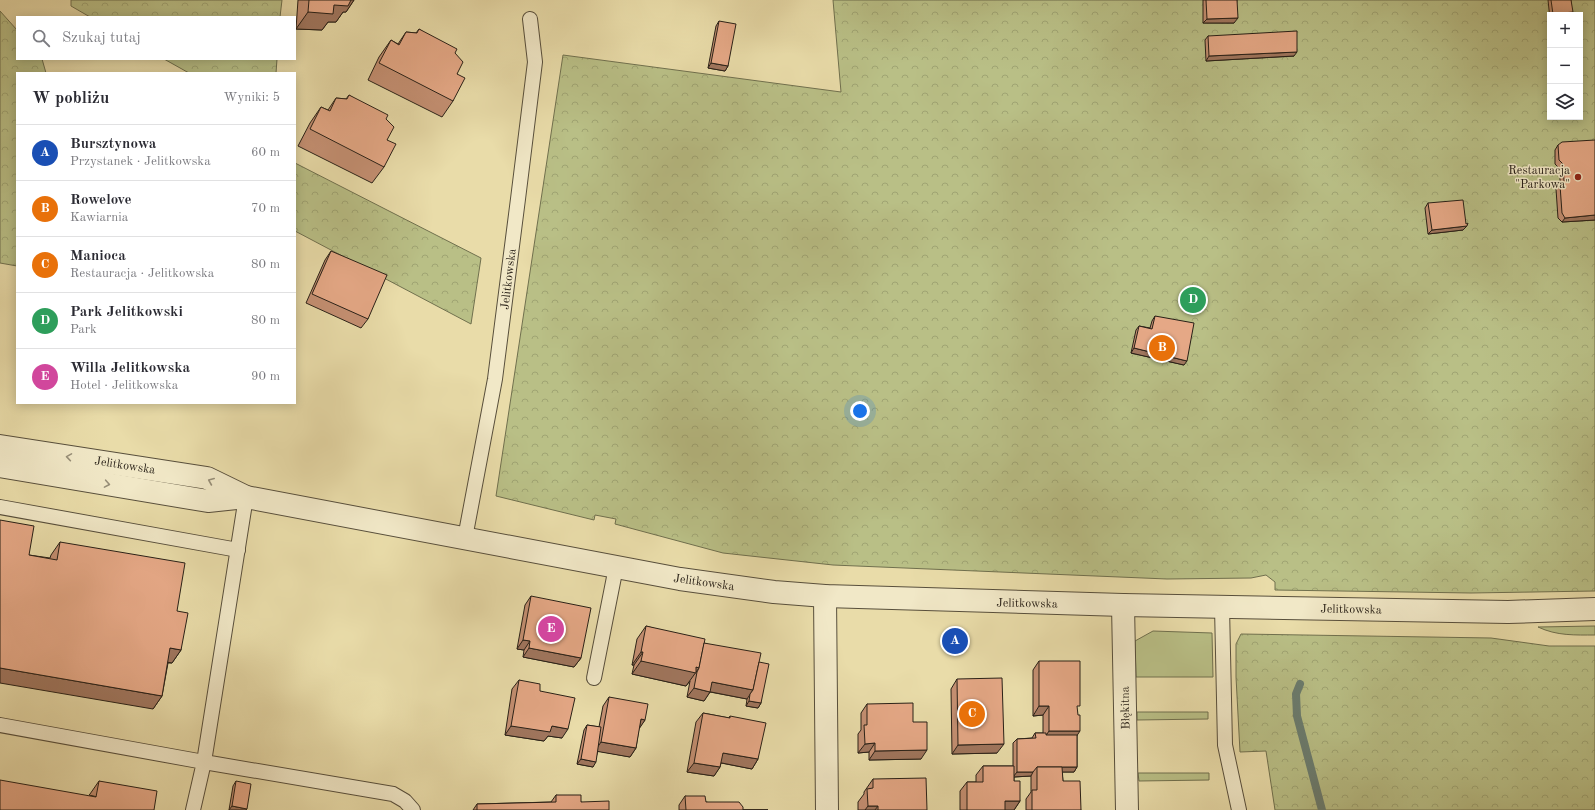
<!DOCTYPE html>
<html lang="pl">
<meta charset="utf-8">
<style>
:root{--surface:#fff;--page:#f2f2f3;--text:#2b2b33;--muted:#7c7c81;--line:#e1e1e2;--accent:#7c3aed}
body{margin:0;font-family:"Old Standard TT",serif;background:var(--page);color:var(--text)}
.controls{position:absolute;right:12px;top:12px;display:grid;overflow:hidden;border-radius:0px;box-shadow:0 2px 10px #0003}
.controls button{width:36px;height:36px;display:grid;place-items:center;padding:0;border:0;border-bottom:1px solid var(--line);background:var(--surface);color:var(--text);font:20px sans-serif}
.you{position:absolute;left:860px;top:411px;width:14px;height:14px;margin:-10px;border:3px solid #fff;border-radius:50%;background:#1a73e8;box-shadow:0 0 0 6px #1a73e833}
.badge{display:grid;place-items:center;width:26px;height:26px;border-radius:50%;background:var(--accent);color:#fff;font-size:13px;font-weight:700}
.pin{position:absolute;translate:-50% -50%;border:2px solid #fff;box-shadow:0 1px 4px #0006}
.list{margin:0;padding:0;list-style:none}
h2{display:flex;justify-content:space-between;align-items:center;height:52px;margin:0;padding:0 16px;font-size:17px}
h2 small{font-size:13px;font-weight:400;color:var(--muted)}
.list li{display:grid;grid-template-columns:26px 1fr auto;gap:12px;align-items:center;box-sizing:border-box;height:56px;padding:0 16px;border-top:1px solid var(--line)}
.list b{display:block;font-size:15px;white-space:nowrap}
.list p{margin:0;font-size:13px;white-space:nowrap;color:var(--muted)}
.list em{font-size:13px;font-style:normal;color:var(--muted)}
.icon{flex:none;width:22px;height:22px;fill:none;stroke:currentColor;stroke-width:2;stroke-linecap:round;stroke-linejoin:round}
.map{position:relative;flex:none;width:1595px;height:810px;overflow:hidden}
.search{position:absolute;background:var(--surface);box-shadow:0 2px 10px #0003;left:16px;top:16px;width:280px;height:44px;display:flex;align-items:center;gap:10px;box-sizing:border-box;padding:0 14px;border-radius:0px;color:var(--muted);font-size:15px}
.panel{position:absolute;background:var(--surface);box-shadow:0 2px 10px #0003;left:16px;top:72px;width:280px;height:332px;border-radius:0px}
.map>svg:first-child{display:block}
.grass{fill:#b9bf86;stroke:#70704e}
.forest{fill:url(#forest-crowns);stroke:#70704e;fill-rule:evenodd}
.lines{fill:none;stroke-linecap:round;stroke-linejoin:round}
.stream{stroke:#6b7d70;stroke-width:8}
.service-casing{stroke:#584f3c;stroke-width:16}
.minor-casing{stroke:#584f3c;stroke-width:24}
.tertiary-casing{stroke:#584f3c;stroke-width:24}
.service{stroke:#f1e8c7;stroke-width:14}
.minor{stroke:#f1e8c7;stroke-width:22}
.tertiary{stroke:#f1e8c7;stroke-width:22}
.wall{fill:#c59073;stroke:#282017}
.shaded-wall{fill:#a0765e;stroke:#282017}
.building{fill:#e5a886;stroke:#282017}
.oneway{stroke:#978e78}
.poi-dot{fill:#8f2418;stroke:#f1e8c7;stroke-width:1.5}
.labels{text-anchor:middle;stroke-width:3;stroke-linejoin:round;paint-order:stroke}
.poi-label{font-size:12px;fill:#282017;stroke:#f1e8c7;text-anchor:end}
.street-label{font-size:12px;fill:#282017;stroke:#f1e8c7}
</style>
<div class="map">
<svg width="1595" height="810" viewBox="0 0 1595 810">
<defs>
<pattern id="forest-crowns" width="20" height="18" patternUnits="userSpaceOnUse"><rect width="20" height="18" fill="#b9bf86"/><path d="M2 6a3 3 0 1 1 6 0M12 15a3 3 0 1 1 6 0" fill="none" stroke="#9fa473"/></pattern>
</defs>
<rect width="100%" height="100%" fill="#e9dca9"/>
<filter id="stains"><feTurbulence type="fractalNoise" baseFrequency=".005" numOctaves="4"/><feColorMatrix values="0 0 0 0 .2 0 0 0 0 .09 0 0 0 0 .02 0 0 0 .5 -.17"/></filter>
<radialGradient id="worn" r=".72"><stop offset=".6" stop-color="#630" stop-opacity="0"/><stop offset="1" stop-color="#630" stop-opacity=".3"/></radialGradient>
<g class="grass">
<path d="M1595,626V635C1575,635 1557,636 1538,627Z"/>
<path d="M1153,631L1212,633L1213,677H1136L1135,641Z"/>
<path d="M1137,712H1208V719L1137,720Z"/>
<path d="M1138,773H1209V780L1139,781Z"/>
</g>
<g class="forest">
<path d="M71,0H282L280,17H90L71,6Z"/>
<path d="M833,0H1595V591L1471,593L1275,590V582L1266,575L1251,578L1167,579L833,565L723,553L615,524L616,519L595,515L594,520L496,496L563,55L841,92ZM1550,15H1580V117H1550Z"/>
<path d="M0,11L17,30V59H42L46,73H17V266L0,263Z"/>
<path d="M164,59H277L276,73H189Z"/>
<path d="M295,163L481,258L471,324L295,231Z"/>
<path d="M1241,634L1491,638L1549,646H1595V810H1275L1266,751L1240,752L1236,677V644Z"/>
</g>
<g class="lines">
<path class="stream" d="M1300,684L1296,694L1297,716L1322,810"/>
<g class="service-casing">
<g id="service">
<path d="M246,497L204,762L393,794L405,801L413,810"/>
<path d="M0,507L238,550"/>
<path d="M465,538L495,379L518,199L535,62L530,19"/>
<path d="M1222,607L1225,745L1239,810"/>
<path d="M594,678L616,567"/>
<path d="M0,725L204,762L193,810"/>
</g>
</g>
<g class="minor-casing">
<g id="minor">
<path d="M825,596L827,810"/>
<path d="M1123,605L1127,810"/>
</g>
</g>
<g class="tertiary-casing">
<g id="tertiary">
<path d="M0,446L207,478L246,497"/>
<path d="M0,466L208,501L246,497L680,579L774,592L825,596L1123,605L1508,612L1595,609"/>
</g>
</g>
<use href="#service" class="service"/>
<use href="#minor" class="minor"/>
<use href="#tertiary" class="tertiary"/>
</g>
<g class="wall">
<path d="M298,0H354L346,12H343L336,22H328L322,30L296,29Z"/>
<path d="M1203,0H1237L1234,23H1203Z"/>
<path d="M1548,0H1571V15H1550V19Z"/>
<path d="M719,21L728,66L725,71L708,68L716,26Z"/>
<path d="M419,29L455,53L457,74L453,101L442,117L368,80L379,57L391,40L398,44L406,32L416,33Z"/>
<path d="M1208,36L1294,56L1206,61L1205,40Z"/>
<path d="M349,95L386,119L387,140L384,167L372,183L298,146L310,123L321,107L328,110L336,98L346,99Z"/>
<path d="M1558,145L1595,220L1562,222L1558,218L1556,189L1560,184V169L1555,164V150Z"/>
<path d="M1428,203L1463,230L1428,234L1425,208Z"/>
<path d="M331,251L368,319L361,328L306,303L325,260Z"/>
<path d="M1155,316L1184,365L1131,353L1136,330L1139,326L1150,328L1152,321Z"/>
<path d="M60,542L177,611L181,650L172,663H168L162,696L153,709L29,555L50,558L51,555Z"/>
<path d="M531,596L581,658L574,667L523,657L524,650L517,649L525,605Z"/>
<path d="M646,626L704,643L759,662L761,703L758,708L746,706L747,699L710,692L704,701L687,697L690,681L686,686L632,674L634,665H632L637,639Z"/>
<path d="M1039,661L1077,710V767L1074,772H1062L1063,781L1081,810H1026V799L1031,792V776L1014,777V781L1020,801L1014,810H960V791L967,782H976V775L983,766H1013V743L1017,739L1032,738L1035,733H1043V715L1033,716V670Z"/>
<path d="M957,679L997,753L952,754L951,689Z"/>
<path d="M519,680L540,691L562,738L548,736L544,741L505,735L512,689Z"/>
<path d="M609,697L645,720L639,728L636,748L630,757L598,751L593,767L577,764L584,730L587,725L599,727L603,706Z"/>
<path d="M867,704L913,722L921,759L869,760V752L858,753V734L861,730V713Z"/>
<path d="M703,713L729,718L730,716L758,759L752,769L721,763L720,767L714,776L687,772L696,722Z"/>
<path d="M873,779L927,810H858V802L864,794V792Z"/>
<path d="M99,781L154,810L89,795L90,794Z"/>
<path d="M236,781L246,810H229L233,786Z"/>
<path d="M556,795L581,802L609,810H473L477,804L551,802Z"/>
<path d="M685,796L706,802L743,810H768H679V805Z"/>
</g>
<g class="shaded-wall">
<path d="M350,0H354L346,12H343L336,22H328L322,30L296,29L308,12Z"/>
<path d="M1573,12L1571,15H1553V14Z"/>
<path d="M1238,18L1234,23H1203L1207,19Z"/>
<path d="M1297,52L1294,56L1206,61L1209,56Z"/>
<path d="M711,63L728,66L725,71L708,68Z"/>
<path d="M1595,215V220L1562,222L1565,218Z"/>
<path d="M1467,226L1463,230L1428,234L1432,230Z"/>
<path d="M1134,348L1187,361L1184,365L1131,353Z"/>
<path d="M523,640L530,641L524,650L517,649Z"/>
<path d="M170,648L181,650L172,663L161,661Z"/>
<path d="M529,648L581,658L574,667L523,657Z"/>
<path d="M641,652H643L634,665H632Z"/>
<path d="M641,661L696,667L699,668L686,686L632,674Z"/>
<path d="M0,668L162,696L153,709L0,683Z"/>
<path d="M712,682L753,690L747,699L706,691Z"/>
<path d="M694,688L710,692L704,701L687,697Z"/>
<path d="M749,701L761,703L758,708L746,706Z"/>
<path d="M1039,706H1049L1043,715L1033,716Z"/>
<path d="M641,719L645,720L639,729Z"/>
<path d="M511,726H552L568,729L562,738L548,736L544,741L505,735Z"/>
<path d="M1049,731H1080L1074,740H1043Z"/>
<path d="M601,742L636,748L630,757L595,751Z"/>
<path d="M875,743L869,752L858,753L865,744Z"/>
<path d="M1004,744L997,753L952,754L958,745Z"/>
<path d="M927,750L921,759L869,760L875,751Z"/>
<path d="M723,753L758,759L752,769L717,762Z"/>
<path d="M581,759L596,762L593,767L577,764Z"/>
<path d="M694,763L720,767L714,776L687,772Z"/>
<path d="M1058,767H1077L1074,772H1058Z"/>
<path d="M1017,772H1033L1031,776L1013,777Z"/>
<path d="M1005,801H1020L1014,810H999Z"/>
<path d="M232,806L247,809L246,810H229Z"/>
<path d="M868,806H878L875,810H865Z"/>
</g>
<g class="building">
<path d="M309,0H351L348,6L334,5L333,14L308,12Z"/>
<path d="M1206,0H1237L1238,18L1207,19Z"/>
<path d="M1551,0H1571L1573,12L1553,14Z"/>
<path d="M719,21L736,24L728,66L711,63Z"/>
<path d="M419,29L457,49L455,53L463,62L457,74L465,78L453,101L379,63L391,40L399,45L406,32L417,33Z"/>
<path d="M1297,31V52L1209,56L1208,36Z"/>
<path d="M349,95L388,115L386,119L394,127L387,140L396,144L384,167L310,129L321,107L330,111L336,98L347,99Z"/>
<path d="M1595,140V215L1565,218L1562,213L1560,185L1564,181L1563,164L1559,160L1558,145L1562,142Z"/>
<path d="M1463,200L1466,224L1468,223L1467,226L1432,230L1428,203Z"/>
<path d="M331,251L387,275L368,319L312,294Z"/>
<path d="M1155,316L1194,323L1187,361L1134,348L1139,326L1152,329Z"/>
<path d="M0,520L34,526L29,555L57,560L60,542L185,563L177,611L188,613L181,650L170,648L162,696L0,668Z"/>
<path d="M531,596L591,608L581,658L529,648L530,641L523,640Z"/>
<path d="M646,626L705,639L699,668L696,667V673L641,661L643,652H641Z"/>
<path d="M704,643L761,653L753,690L712,682L710,692L694,688L697,672L699,668Z"/>
<path d="M1039,661H1080V706H1077L1078,715H1080V731H1049V706H1039Z"/>
<path d="M759,662L769,664L761,703L749,701L750,694L753,690Z"/>
<path d="M1002,678L1004,744L958,745L957,679Z"/>
<path d="M519,680L540,684V691L575,698L568,729L552,726L550,732L511,726Z"/>
<path d="M609,697L648,704L645,720L641,719L636,748L601,742Z"/>
<path d="M913,703V722H927V750L875,751V743L865,744L864,725H867V704Z"/>
<path d="M703,713L730,718V716L766,723L758,759L723,753L720,767L694,763Z"/>
<path d="M587,725L601,727L596,762L581,759Z"/>
<path d="M1035,733H1046V735H1077V767H1037L1033,772H1017V739L1036,738Z"/>
<path d="M983,766H1014V781H1020V801H1005V810H967V782H983Z"/>
<path d="M1037,767H1062L1063,781H1080L1081,810H1032V790H1037Z"/>
<path d="M926,778L927,810H878V806H868L867,789L873,788V779Z"/>
<path d="M0,780L96,797L99,781L157,791L154,810H0Z"/>
<path d="M236,781L251,784L247,809L232,806Z"/>
<path d="M556,795H581V802L609,801V810H477V804L556,802Z"/>
<path d="M685,796H705L706,802H739L743,807V810H768H686Z"/>
</g>
<defs><path id="oneway-chevron" d="M-2-3.5L2.5 0L-2 3.5" fill="none" stroke-width="1.6" stroke-linecap="round" stroke-linejoin="round"/></defs>
<g class="oneway">
<use href="#oneway-chevron" transform="translate(69 457) rotate(-171)"/>
<use href="#oneway-chevron" transform="translate(211 481) rotate(-157)"/>
<use href="#oneway-chevron" transform="translate(107 484) rotate(10)"/>
</g>
<circle class="poi-dot" cx="1578" cy="177" r="4"/>
<g class="labels">
<g class="poi-label">
<text x="1570" y="174">Restauracja<tspan x="1570" dy="14">"Parkowa"</tspan></text>
</g>
<g class="street-label">
<text transform="translate(508 279) rotate(-83)" y="4">Jelitkowska</text>
<text transform="translate(125 465) rotate(9)" y="4">Jelitkowska</text>
<text transform="translate(704 582) rotate(8)" y="4">Jelitkowska</text>
<text transform="translate(1027 603) rotate(1)" y="4">Jelitkowska</text>
<text transform="translate(1351 609) rotate(1)" y="4">Jelitkowska</text>
<text transform="translate(1125 708) rotate(-91)" y="4">Błękitna</text>
</g>
</g>
<rect width="100%" height="100%" filter="url(#stains)"/>
<rect width="100%" height="100%" fill="url(#worn)"/>
</svg>
<div class="controls">
<button>+</button>
<button>−</button>
<button><svg class="icon" aria-label="layers" viewBox="0 0 24 24"><path d="M12 4l9 5-9 5-9-5zM3 14l9 5 9-5"/></svg></button>
</div>
<div class="you"></div>
<div class="pin badge" style="left:955px;top:641px;background:#1a4fb4">A</div>
<div class="pin badge" style="left:1162px;top:348px;background:#e8710a">B</div>
<div class="pin badge" style="left:972px;top:714px;background:#e8710a">C</div>
<div class="pin badge" style="left:1193px;top:300px;background:#2e9e5b">D</div>
<div class="pin badge" style="left:551px;top:629px;background:#d1479c">E</div>
<div class="search"><svg class="icon" aria-label="search" viewBox="0 0 24 24"><circle cx="10" cy="10" r="6"/><path d="M15 15l6 6"/></svg>Szukaj tutaj</div>
<section class="panel">
<h2>W pobliżu<small>Wyniki: 5</small></h2>
<ul class="list">
<li><span class="badge" style="background:#1a4fb4">A</span><div><b>Bursztynowa</b><p>Przystanek · Jelitkowska</p></div><em>60 m</em></li>
<li><span class="badge" style="background:#e8710a">B</span><div><b>Rowelove</b><p>Kawiarnia</p></div><em>70 m</em></li>
<li><span class="badge" style="background:#e8710a">C</span><div><b>Manioca</b><p>Restauracja · Jelitkowska</p></div><em>80 m</em></li>
<li><span class="badge" style="background:#2e9e5b">D</span><div><b>Park Jelitkowski</b><p>Park</p></div><em>80 m</em></li>
<li><span class="badge" style="background:#d1479c">E</span><div><b>Willa Jelitkowska</b><p>Hotel · Jelitkowska</p></div><em>90 m</em></li>
</ul>
</section>
</div>
